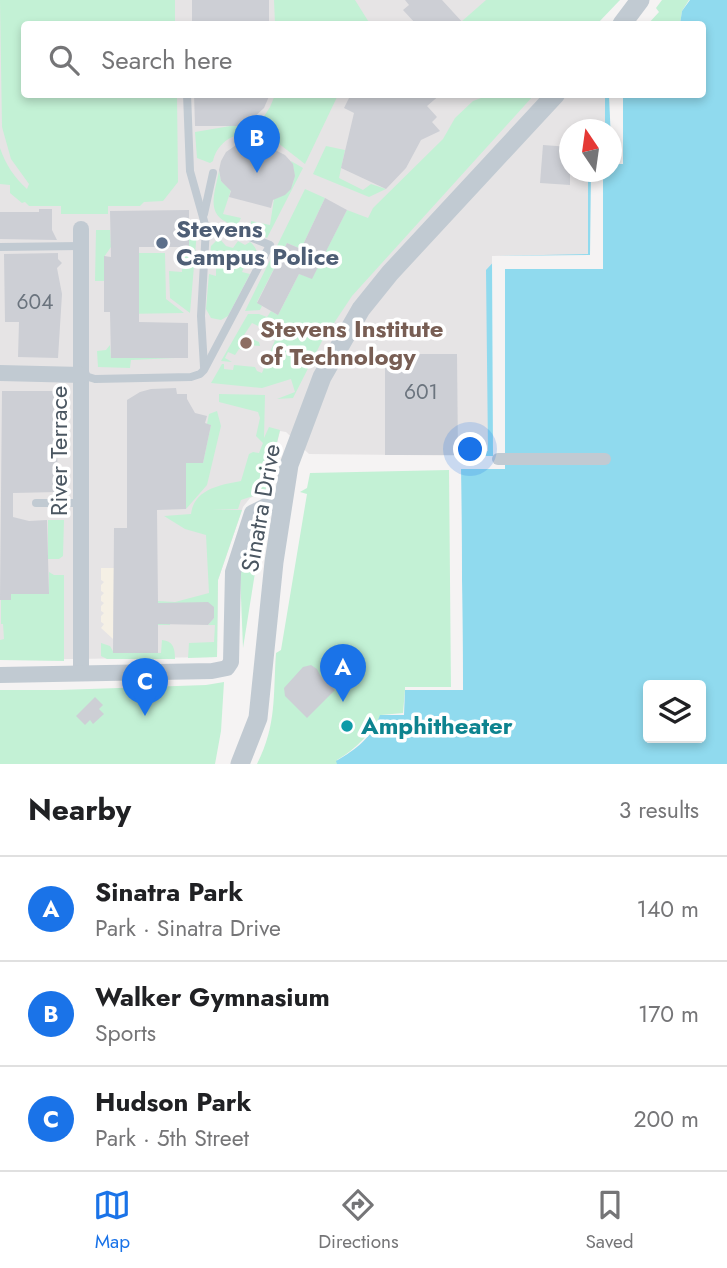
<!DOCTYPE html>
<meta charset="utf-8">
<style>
:root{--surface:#fff;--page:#f2f2f2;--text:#202124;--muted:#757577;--line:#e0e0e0;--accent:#1a73e8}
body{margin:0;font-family:Jost,sans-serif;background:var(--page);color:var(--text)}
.controls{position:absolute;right:21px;bottom:21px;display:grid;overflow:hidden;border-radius:7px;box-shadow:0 4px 10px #0003}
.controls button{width:63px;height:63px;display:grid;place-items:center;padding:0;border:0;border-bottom:2px solid var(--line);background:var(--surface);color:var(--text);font:35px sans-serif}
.compass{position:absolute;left:559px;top:119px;width:63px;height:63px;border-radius:50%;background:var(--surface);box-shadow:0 4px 10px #0003;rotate:347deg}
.you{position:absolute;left:471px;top:450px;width:24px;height:24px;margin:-18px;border:5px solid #fff;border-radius:50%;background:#1a73e8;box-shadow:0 0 0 10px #1a73e833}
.badge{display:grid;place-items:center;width:46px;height:46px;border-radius:50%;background:var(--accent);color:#fff;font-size:23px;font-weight:700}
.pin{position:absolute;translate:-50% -58px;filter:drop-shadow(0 2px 4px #0008)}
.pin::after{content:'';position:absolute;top:37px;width:24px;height:21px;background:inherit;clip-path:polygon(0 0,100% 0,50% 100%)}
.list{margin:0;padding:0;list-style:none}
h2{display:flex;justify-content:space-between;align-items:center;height:91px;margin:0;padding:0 28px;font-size:30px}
h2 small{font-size:23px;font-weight:400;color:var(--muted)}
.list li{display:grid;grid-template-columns:46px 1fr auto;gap:21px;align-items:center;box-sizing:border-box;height:105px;padding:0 28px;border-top:2px solid var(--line)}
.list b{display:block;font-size:26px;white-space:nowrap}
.list p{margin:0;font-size:23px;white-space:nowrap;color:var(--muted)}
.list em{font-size:23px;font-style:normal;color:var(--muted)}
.icon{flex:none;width:38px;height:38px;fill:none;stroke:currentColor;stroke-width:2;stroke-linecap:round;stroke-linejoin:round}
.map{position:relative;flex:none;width:727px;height:764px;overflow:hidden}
.search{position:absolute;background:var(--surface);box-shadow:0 4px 10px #0003;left:21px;right:21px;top:21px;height:77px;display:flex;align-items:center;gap:18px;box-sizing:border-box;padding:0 24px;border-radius:7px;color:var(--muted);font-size:26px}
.sheet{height:406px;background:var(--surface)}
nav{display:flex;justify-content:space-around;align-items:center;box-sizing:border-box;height:98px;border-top:2px solid var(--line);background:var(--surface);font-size:19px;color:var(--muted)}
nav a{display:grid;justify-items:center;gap:4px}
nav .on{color:var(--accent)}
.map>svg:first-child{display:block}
.education{fill:#e6e4e5}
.green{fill:#c3f1d5}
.sand{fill:#f5f0e5}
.water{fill:#90daee;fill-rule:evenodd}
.pier{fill:#f5f3f3}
.building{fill:#cdcfd5}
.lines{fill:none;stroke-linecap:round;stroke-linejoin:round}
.service{stroke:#c1cad2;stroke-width:8}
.pedestrian{stroke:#c1cad2;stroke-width:12}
.minor{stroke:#c1cad2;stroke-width:16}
.tertiary{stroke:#c1cad2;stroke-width:19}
.service-dot{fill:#5c6f8a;stroke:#fff;stroke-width:2.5}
.education-dot{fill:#8d6e63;stroke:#fff;stroke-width:2.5}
.culture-dot{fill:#0f9aa8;stroke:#fff;stroke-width:2.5}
.labels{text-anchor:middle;stroke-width:7;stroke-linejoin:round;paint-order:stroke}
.number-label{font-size:21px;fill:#6b747e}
.service-label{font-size:24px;font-weight:bold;fill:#4e5e75;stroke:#fff;text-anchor:start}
.education-label{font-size:24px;font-weight:bold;fill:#785e54;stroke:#fff;text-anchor:start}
.street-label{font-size:24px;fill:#4a5661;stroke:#fff}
.culture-label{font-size:24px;font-weight:bold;fill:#0d838f;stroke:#fff;text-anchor:start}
</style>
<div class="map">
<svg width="727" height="764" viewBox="0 0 727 764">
<rect width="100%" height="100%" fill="#f5f3f3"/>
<path class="education" d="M0,0H618L597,24H24V94L609,95L610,129L570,130V172H591L590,255L492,256L493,456L309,454L286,432L280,431L265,492L250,498L243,507L218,580L217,657L0,660Z"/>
<g class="green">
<path d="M0,0H175V24H24V94L177,95L178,182L163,201L144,202L140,206H108V214H61V206H29L25,202L22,203L10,193V185L0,184V148C6,165 14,177 27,189L29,184L11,159L2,127Z"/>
<path d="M274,0H355L370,24H275Z"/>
<path d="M486,0H620L597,24H464L461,22Z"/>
<path d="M662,0H689L682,11L680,24H648L659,12L656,8Z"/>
<path d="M275,95H338L305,164L278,143L276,131L263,118L270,107Z"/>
<path d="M489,95H534L352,296L322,341L293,398L277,399L295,392L291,379L262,388L211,383L222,364H224V369L233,370L234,365L255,367L257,371L262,373L277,335L252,323L244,335L259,342L260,346L249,345L248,351L239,349L235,355L228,352L225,358L232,362L221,361L248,314H259L267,317L271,311L278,315L299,274L312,278L347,210L368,218L373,208L443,139L455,118L473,101Z"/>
<path d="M253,118L250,126L253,135C234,131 217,143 213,161L210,163L197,158L195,132L242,124Z"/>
<path d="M326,146L345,150L339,178L363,190L371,184L386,189L369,197L313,174Z"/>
<path d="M291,161L303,168L267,238L251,230V221L270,225L274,199C292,194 299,179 291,161Z"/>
<path d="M219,171L221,181L231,190L223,214L241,218L237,226C204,218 214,196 219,171Z"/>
<path d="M305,189L325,198L301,249L287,243L257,302L262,306L260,310L245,311Z"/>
<path d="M96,230H110L111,247L104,257V281H95Z"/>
<path d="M194,231H197L190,313L170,298L169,271L182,272L181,247H189V234H194Z"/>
<path d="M219,238L226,246L233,248L238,241L245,245L250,242C260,250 258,259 252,269L245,265L242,272L250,274L228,316L221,320L211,318L206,309L209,274L216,276V267H209L211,246Z"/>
<path d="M122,253H165L166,299L184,313L123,314L139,311V257Z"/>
<path d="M110,345L111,358H175L131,360L130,368L98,367L97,351L106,350Z"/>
<path d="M219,394L265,395L264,438L269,427L280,430L265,492L241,500L238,509L212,510H242L218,580L217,657L188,658L189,643L214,642L215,625H208L214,618V607L171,603L170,625H158V601L175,602L209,593L206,535L185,529L164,516L191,514C194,489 220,485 241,481L249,454L253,452L259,453L263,443L256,436L260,418L258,412L219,402Z"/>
<path d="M217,411L221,426L207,485L186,509V463H203L211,425L207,424L209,414Z"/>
<path d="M449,470L451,689L405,690L403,713L381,715C369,735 357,748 337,760V764H257C277,725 273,695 276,653L281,650L307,494L300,492L307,488L310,473Z"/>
<path d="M263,518L262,529L243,648L240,572L257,521Z"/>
<path d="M48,520H64L63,556L59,559H48Z"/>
<path d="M49,572L54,575H64V661L0,660V640L4,639L3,624H1V600H11V594H49Z"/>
<path d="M162,640C173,641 175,648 175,659H107L101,656V643L110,646L114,653H161Z"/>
<path d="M224,682L221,731L215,764H0V690H60L206,685Z"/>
</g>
<path class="sand" d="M101,568H114L113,639L101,628L104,624L101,622V616L104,613L101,611V606L104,603L101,601V596L104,593L101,591V585L104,582L101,580Z"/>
<path class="water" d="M690,0H727V764H337L336,761C357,749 372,737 380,715H404L405,690H463L461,467L466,456L488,451L486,270L499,256L588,254V172H612V130L605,129V95L702,94V24H680L682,11ZM648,685H701V738H648Z"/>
<g class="pier">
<path d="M609,95H623V164H612Z"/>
<path d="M591,172H603V269H505V469H461L463,690H405V687H459L458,467L462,456H493L492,258L494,256L590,255Z"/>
</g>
<g class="building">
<rect x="192" y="0" width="77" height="24"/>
<path d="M405,0H442L464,24H416L403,10L409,5Z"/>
<path d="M194,94H270L264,108L250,121L239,126H195Z"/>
<path d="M351,94H441L427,106L437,117L432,122L440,131L421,140L406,168L386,189L341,168L354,113L344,108Z"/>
<path d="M239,143H255L271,148L285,155L293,164L295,176L291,189L285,195L273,200L271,208L229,197L231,191L221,181L219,170L221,161L226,152Z"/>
<path d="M543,145L570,147V185L540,183Z"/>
<path d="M325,198L347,210L312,279L299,274L278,315L257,303L287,243L301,249Z"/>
<path d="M39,209H52V230L57,240L0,239V212H39Z"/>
<path d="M189,210V247H139V322L188,323V358H111L110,312H104V256L111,257L110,211Z"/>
<path d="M58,253V259L62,263L57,268L62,294L58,358L18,357L19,322H5L4,254Z"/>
<path d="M385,354H457L458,455H385Z"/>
<path d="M176,388L177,394H187V399L195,413L207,416L205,423L211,425L203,463H186V509L157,510L158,603L208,602L214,607V618L208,625L158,624V653H113L114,528H127V400L140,392L151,389Z"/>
<path d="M2,391H56L58,492L13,493V517L29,521L47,520L49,594H11V600H0Z"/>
<path d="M311,665L317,669L320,675L335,690L307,718L285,696L284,688L303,667Z"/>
<path d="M95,697L103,705L99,709L104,714L93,724L90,720L85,725L76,716Z"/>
</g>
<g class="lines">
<g class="service">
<path d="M187,94L190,171L206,228L201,316L204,367"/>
<path d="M204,214L213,173"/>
<path d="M0,247L81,246"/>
<path d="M82,375L95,379L191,377L200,374L204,370L270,245L242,234L206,228"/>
<path d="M36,503H82"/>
</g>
<path class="pedestrian" d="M498,459H605"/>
<g class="minor">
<path d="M81,229V673"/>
<path d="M0,373L82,375"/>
<path d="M0,675L212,671L227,668L231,662L233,572L252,513L266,506L282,507"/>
</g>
<g class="tertiary">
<path d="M622,24L640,0"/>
<path d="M240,764L258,718L274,562L289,465L322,377L361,309L390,273L556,94"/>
</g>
</g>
<circle class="service-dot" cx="162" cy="243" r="7"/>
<circle class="education-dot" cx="246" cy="343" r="7"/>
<circle class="culture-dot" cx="347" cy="726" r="7"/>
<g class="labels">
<g class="number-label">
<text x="35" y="309">604</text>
<text x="421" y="399">601</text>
</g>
<g class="service-label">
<text x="176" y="237">Stevens<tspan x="176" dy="28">Campus Police</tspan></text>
</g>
<g class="education-label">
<text x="260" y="337">Stevens Institute<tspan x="260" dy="28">of Technology</tspan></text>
</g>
<g class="street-label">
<text transform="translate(59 451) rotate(-90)" y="8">River Terrace</text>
<text transform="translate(261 508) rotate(-80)" y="8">Sinatra Drive</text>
</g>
<g class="culture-label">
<text x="361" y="734">Amphitheater</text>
</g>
</g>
</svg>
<div class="controls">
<button><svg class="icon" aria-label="layers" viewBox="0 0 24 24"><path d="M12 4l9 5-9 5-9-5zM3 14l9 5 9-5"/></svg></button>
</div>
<svg class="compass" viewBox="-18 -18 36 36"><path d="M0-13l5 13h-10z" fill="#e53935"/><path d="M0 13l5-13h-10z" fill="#757577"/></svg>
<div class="you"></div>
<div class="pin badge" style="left:343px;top:702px">A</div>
<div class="pin badge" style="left:257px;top:173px">B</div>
<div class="pin badge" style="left:145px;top:716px">C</div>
<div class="search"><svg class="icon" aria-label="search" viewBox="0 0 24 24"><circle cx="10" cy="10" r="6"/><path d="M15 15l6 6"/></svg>Search here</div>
</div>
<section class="sheet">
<h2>Nearby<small>3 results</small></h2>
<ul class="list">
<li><span class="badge">A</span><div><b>Sinatra Park</b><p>Park · Sinatra Drive</p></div><em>140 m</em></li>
<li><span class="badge">B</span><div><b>Walker Gymnasium</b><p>Sports</p></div><em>170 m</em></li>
<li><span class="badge">C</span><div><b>Hudson Park</b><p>Park · 5th Street</p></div><em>200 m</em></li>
</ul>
</section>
<nav>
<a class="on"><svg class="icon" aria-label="map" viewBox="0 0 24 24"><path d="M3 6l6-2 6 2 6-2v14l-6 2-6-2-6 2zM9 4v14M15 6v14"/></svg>Map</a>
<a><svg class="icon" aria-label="directions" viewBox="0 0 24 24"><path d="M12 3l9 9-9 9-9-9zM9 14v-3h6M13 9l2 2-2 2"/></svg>Directions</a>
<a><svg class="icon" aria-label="saved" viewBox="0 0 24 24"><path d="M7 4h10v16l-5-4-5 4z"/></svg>Saved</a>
</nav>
